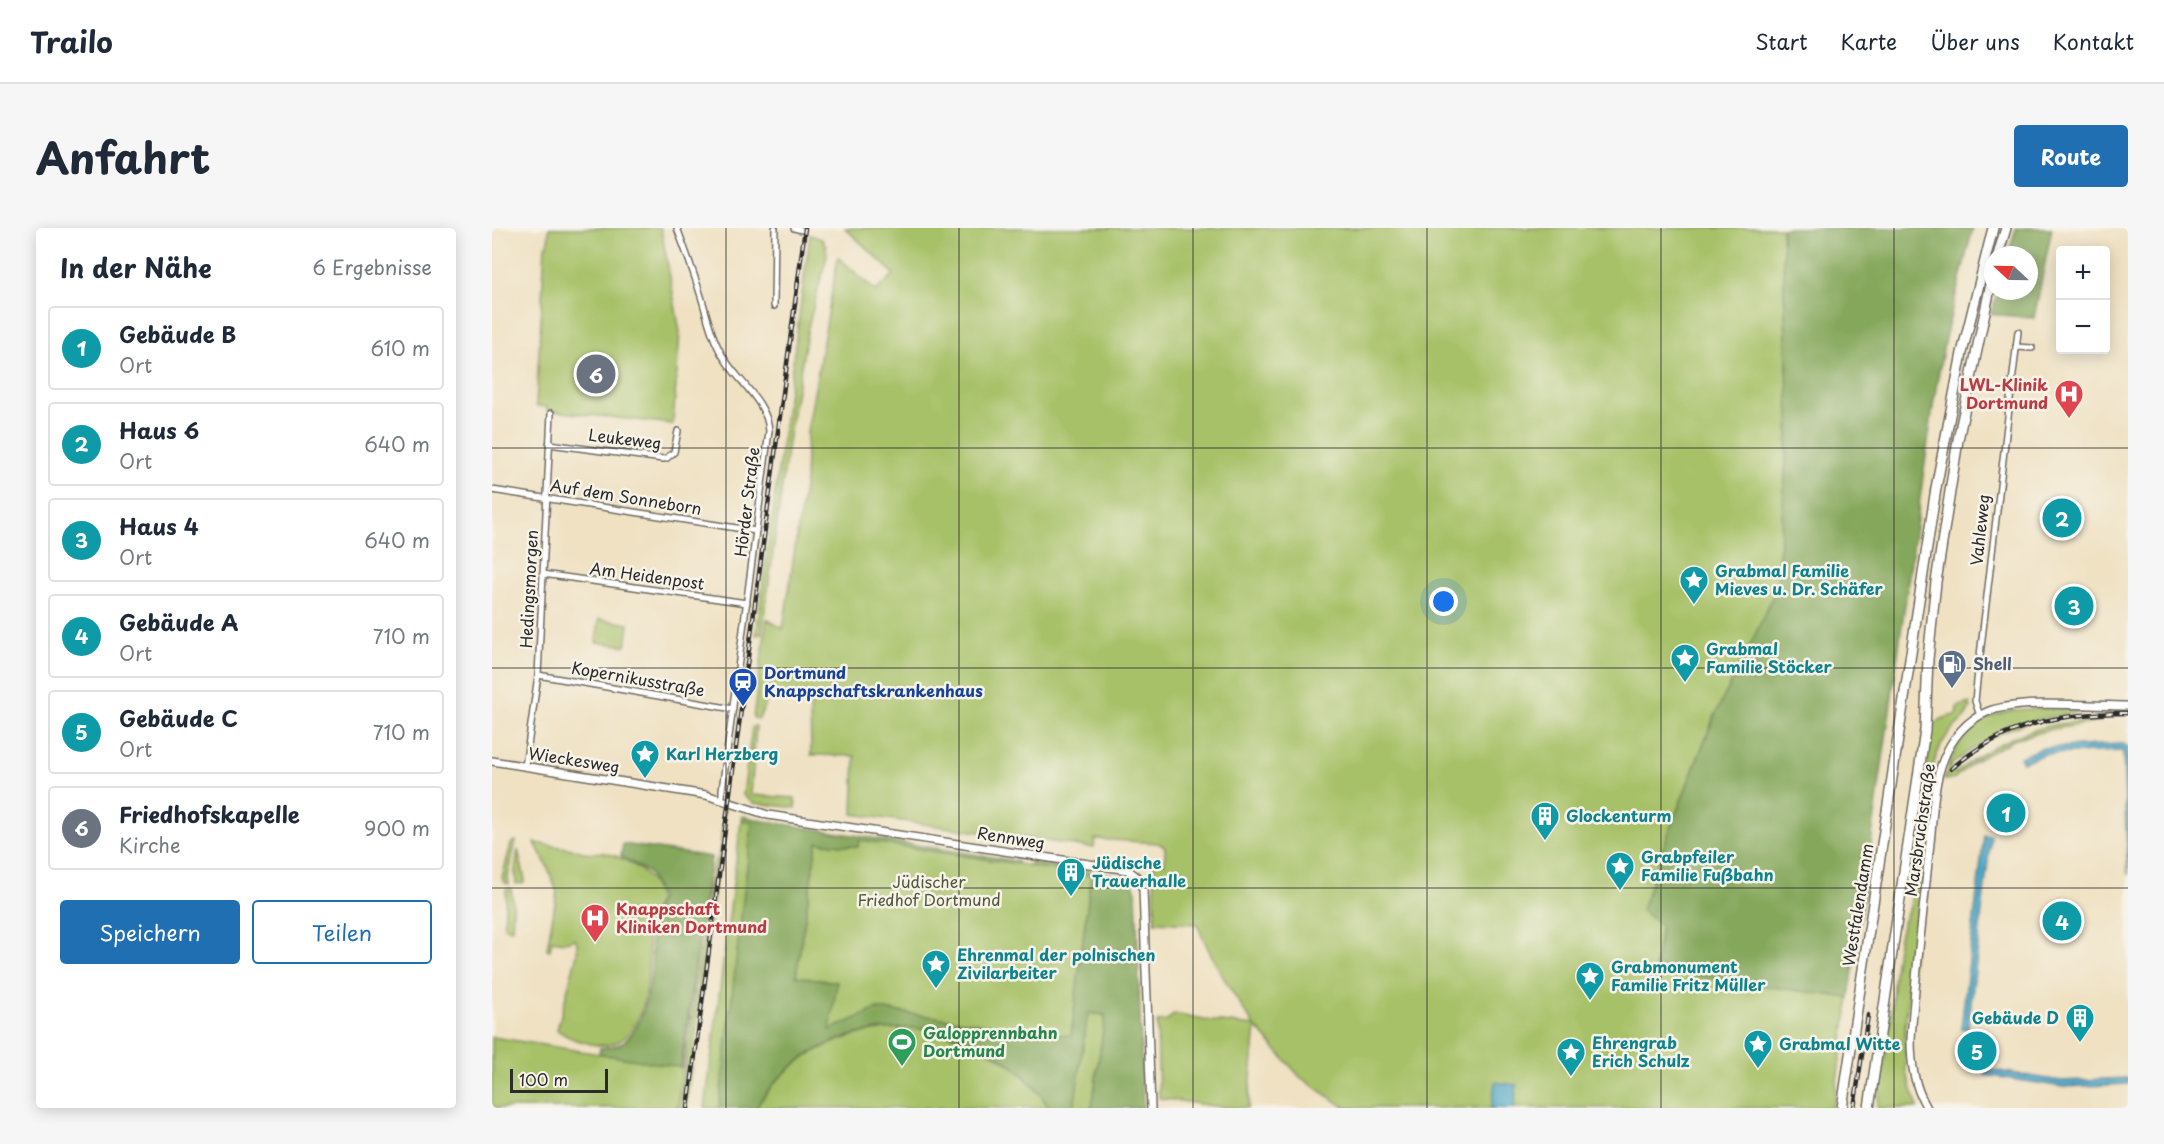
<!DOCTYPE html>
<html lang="de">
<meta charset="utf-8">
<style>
:root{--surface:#fff;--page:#f6f6f7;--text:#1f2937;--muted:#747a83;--line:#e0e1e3;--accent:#1f6fb2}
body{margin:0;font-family:"Playpen Sans",sans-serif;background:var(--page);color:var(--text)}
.controls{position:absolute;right:18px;top:18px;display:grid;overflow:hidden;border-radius:6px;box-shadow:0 3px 15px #0003}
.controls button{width:54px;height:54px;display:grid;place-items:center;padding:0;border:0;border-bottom:2px solid var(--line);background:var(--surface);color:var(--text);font:30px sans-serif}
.compass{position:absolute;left:1492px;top:18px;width:54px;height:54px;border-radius:50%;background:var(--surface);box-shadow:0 3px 15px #0003;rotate:292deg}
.scale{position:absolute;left:18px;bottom:15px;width:98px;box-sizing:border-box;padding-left:6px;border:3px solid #2b2b2b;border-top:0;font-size:16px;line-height:21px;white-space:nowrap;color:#2b2b2b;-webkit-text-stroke:4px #f7f3e8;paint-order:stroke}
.you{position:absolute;left:952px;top:374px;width:21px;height:21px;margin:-15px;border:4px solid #fff;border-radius:50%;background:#1a73e8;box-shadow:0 0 0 9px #1a73e833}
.badge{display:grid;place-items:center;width:39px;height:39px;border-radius:50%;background:var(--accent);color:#fff;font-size:20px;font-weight:700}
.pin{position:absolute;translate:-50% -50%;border:3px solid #fff;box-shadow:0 2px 6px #0006}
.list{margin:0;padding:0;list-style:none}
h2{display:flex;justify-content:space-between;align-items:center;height:78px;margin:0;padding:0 24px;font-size:26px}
h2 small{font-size:20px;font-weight:400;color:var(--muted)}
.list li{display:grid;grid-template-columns:39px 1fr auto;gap:18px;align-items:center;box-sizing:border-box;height:84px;margin:0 12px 12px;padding:0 12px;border:2px solid var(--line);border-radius:6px}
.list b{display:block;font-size:22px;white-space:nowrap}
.list p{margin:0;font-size:20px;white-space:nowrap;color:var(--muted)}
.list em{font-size:20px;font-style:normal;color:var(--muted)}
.actions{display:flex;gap:12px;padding:18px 24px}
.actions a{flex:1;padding:14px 0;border:2px solid var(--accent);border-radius:6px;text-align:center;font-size:21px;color:var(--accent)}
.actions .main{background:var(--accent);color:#fff}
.map{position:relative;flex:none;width:1636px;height:880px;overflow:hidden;border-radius:6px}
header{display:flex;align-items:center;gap:36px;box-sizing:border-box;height:84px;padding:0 30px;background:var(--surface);border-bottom:2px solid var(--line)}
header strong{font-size:28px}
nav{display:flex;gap:33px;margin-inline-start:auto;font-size:21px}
.intro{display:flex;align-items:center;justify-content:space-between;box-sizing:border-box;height:144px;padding:0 36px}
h1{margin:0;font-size:42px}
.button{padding:15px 27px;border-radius:6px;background:var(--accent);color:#fff;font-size:21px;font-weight:700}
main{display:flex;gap:36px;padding:0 36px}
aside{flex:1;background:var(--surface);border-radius:6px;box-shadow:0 3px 15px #0003}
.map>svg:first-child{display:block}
.green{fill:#a7c168;stroke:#69764a;stroke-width:1.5}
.forest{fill:#85a75c;stroke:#586944;stroke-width:1.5}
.water{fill:#49a5c7;stroke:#3a6879;stroke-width:1.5}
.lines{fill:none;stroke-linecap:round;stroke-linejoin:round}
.minor-casing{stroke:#706b60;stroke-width:8}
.tertiary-casing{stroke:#706b60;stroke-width:10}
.trunk-casing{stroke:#706b60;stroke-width:12}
.minor{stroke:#fff;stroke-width:5}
.tertiary{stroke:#fff;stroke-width:7}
.trunk{stroke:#fff;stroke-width:9}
.rail-casing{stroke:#2b2b2b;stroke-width:4.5}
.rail{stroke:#f7f3e8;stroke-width:2;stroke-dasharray:7;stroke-linecap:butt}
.grid{fill:none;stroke:#2b2b2b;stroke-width:1.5;stroke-opacity:0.55}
.labels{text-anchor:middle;stroke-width:5;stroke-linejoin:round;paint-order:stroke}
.health-label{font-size:16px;font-weight:bold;fill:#be3a42;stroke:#f7f3e8;text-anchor:end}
.street-label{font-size:16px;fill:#2b2b2b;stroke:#f7f3e8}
.culture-label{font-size:16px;font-weight:bold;fill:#0d838f;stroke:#f7f3e8;text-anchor:start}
.service-label{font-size:16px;font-weight:bold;fill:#4e5e75;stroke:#f7f3e8;text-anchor:start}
.transit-label{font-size:16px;font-weight:bold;fill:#164399;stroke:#f7f3e8;text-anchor:start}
.park-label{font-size:16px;fill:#50583d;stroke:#f7f3e8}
.leisure-label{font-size:16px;font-weight:bold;fill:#27864d;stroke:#f7f3e8;text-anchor:start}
</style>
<header>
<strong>Trailo</strong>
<nav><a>Start</a><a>Karte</a><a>Über uns</a><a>Kontakt</a></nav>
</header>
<div class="intro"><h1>Anfahrt</h1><a class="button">Route</a></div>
<main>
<aside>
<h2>In der Nähe<small>6 Ergebnisse</small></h2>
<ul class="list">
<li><span class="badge" style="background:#0f9aa8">1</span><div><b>Gebäude B</b><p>Ort</p></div><em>610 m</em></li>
<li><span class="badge" style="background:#0f9aa8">2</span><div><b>Haus 6</b><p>Ort</p></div><em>640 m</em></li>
<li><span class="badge" style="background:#0f9aa8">3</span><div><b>Haus 4</b><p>Ort</p></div><em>640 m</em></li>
<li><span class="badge" style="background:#0f9aa8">4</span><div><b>Gebäude A</b><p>Ort</p></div><em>710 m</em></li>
<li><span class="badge" style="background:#0f9aa8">5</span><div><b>Gebäude C</b><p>Ort</p></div><em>710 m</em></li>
<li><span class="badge" style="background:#6b7280">6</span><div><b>Friedhofskapelle</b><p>Kirche</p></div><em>900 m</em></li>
</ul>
<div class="actions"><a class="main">Speichern</a><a>Teilen</a></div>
</aside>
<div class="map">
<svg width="1636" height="880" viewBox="0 0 1636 880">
<rect width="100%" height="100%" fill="#f7f3e8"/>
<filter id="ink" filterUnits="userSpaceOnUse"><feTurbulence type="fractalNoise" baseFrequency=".0167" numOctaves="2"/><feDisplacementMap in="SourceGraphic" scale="12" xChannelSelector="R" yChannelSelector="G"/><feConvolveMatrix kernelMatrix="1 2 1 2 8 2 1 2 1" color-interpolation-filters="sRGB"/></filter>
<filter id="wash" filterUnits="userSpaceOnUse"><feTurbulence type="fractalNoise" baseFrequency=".008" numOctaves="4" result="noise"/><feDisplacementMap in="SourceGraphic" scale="24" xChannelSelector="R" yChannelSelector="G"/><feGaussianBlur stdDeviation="1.35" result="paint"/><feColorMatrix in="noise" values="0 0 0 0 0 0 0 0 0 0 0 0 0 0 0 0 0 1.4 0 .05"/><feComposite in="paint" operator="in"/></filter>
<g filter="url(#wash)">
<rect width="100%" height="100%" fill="#efe1c2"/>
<g class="green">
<path d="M57,0H169L188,104L181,196L59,183H55V179L44,178L53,18L56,16Z"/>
<path d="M353,0H1290L1297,192L1285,359L1263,407L1222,489L1178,601L1150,682L1169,698L1163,742L1357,770L1341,880H854L808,849L764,799L756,880H736L667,870L665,794L675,793L682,786L712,792L763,798C740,766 720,733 705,696L663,694L662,634L673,635V619L666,615L603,611L602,620L361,586L363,528L319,527L318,470L282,466L281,469H276L267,491L261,490L275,391L291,401L313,252L315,205L346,29L384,63L402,46Z"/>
<path d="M318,7L330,11L334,18L335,28L316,99L297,207L270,405L264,407Z"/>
<path d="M107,391L137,396L134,418L104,414Z"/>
<path d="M1478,475L1479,481H1477C1475,491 1462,498 1456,506C1445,521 1440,537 1438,555L1439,557L1413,800L1414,844L1426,880H1385C1389,852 1394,825 1398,797C1402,764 1400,708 1418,680L1440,501C1446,490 1455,489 1466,486L1465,479Z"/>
<path d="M1535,481H1636V483C1566,483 1513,491 1458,538L1464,545C1503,511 1558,490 1609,494L1560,501L1521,512L1483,533L1461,551L1452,552C1463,508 1488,483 1535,481Z"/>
<path d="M262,498H264L259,567L303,570L304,580L261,575L251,567L260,500Z"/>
<path d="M233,579L194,880H187L221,641L224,631H226Z"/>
<path d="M249,593L261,595L227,880H213Z"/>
<path d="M367,612L599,647L579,808L385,781L338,803L304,748L325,614L366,619Z"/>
<path d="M22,613H24L16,649L17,656L13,655L10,650L19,616Z"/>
<path d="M43,615L81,621L98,626C114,619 143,636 154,647C161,652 164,665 167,672L154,695C161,732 159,830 99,816C86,813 76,810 65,802L85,726V715L83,711L73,714L60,712L58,722L55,721L65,664L56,640Z"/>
<path d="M26,622L33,652L31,655L24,656L23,642Z"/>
<path d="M219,629L185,880H0V809L189,839Z"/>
<path d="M14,661H19C22,675 21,687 20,701L12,699Z"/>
<path d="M595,785L613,787L600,880H582Z"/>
<path d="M417,799C473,805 528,831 557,880H264C297,825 355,802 417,799Z"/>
</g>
<g class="forest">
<path d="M1290,0H1481L1453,110L1442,172L1357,770L1163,742L1169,698L1150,682L1178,601L1222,489L1263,407L1285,359L1297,192Z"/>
<path d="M1524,0H1560L1542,90L1499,86L1506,63H1537V27H1516Z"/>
<path d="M250,588L272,593L525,633V636L367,612L366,619L325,614L304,748L345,754L338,802L385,781L579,808L599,648L537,638L538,634L630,648L641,656L644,663L651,880H600L613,787L596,785L582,880H557C493,773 328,774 264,880H227L260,595L249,593Z"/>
<path d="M131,616L219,629L189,839L107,826L108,820C114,819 121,819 126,817C157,802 162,739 159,710C159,705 156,700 157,696C157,688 166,679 169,671L157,645L129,628Z"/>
</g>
<g class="water">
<path d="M1631,516L1636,519V647L1631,523L1552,526L1531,534L1528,529L1550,520Z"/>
<path d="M1492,607L1499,608L1476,801L1469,800Z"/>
<path d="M1494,841L1569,853L1636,850V856L1571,859L1493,847Z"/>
<path d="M1003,854L1025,857L1022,880H999Z"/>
</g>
</g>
<g filter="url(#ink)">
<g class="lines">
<g class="minor-casing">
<g id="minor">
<path d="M185,0C193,21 201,43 208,65C215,87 219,110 232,130C246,153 276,175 277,203L230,562V572"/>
<path d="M302,0L310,2"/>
<path d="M282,78L283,0"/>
<path d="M1524,119L1540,120"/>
<path d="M57,216L171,231L175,230L182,224L186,203"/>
<path d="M0,262L264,303"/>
<path d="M51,346L255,375"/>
<path d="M46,447L241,481"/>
<path d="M1488,488L1483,473L1485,453L1526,104"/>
<path d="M33,539L46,447L59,185"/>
</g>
</g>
<g class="tertiary-casing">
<g id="tertiary">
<path d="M0,533L214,567L276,587L636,642L645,649L651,661L659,880"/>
<path d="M1435,880C1422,858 1419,836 1419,811C1423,749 1431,687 1437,624C1441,594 1440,558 1452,530C1460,510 1475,492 1495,484C1527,471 1599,478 1636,478"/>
</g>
</g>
<g class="trunk-casing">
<g id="trunk">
<path d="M1506,27L1514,0"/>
<path d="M1350,880L1444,260L1470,125L1501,0"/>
<path d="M1377,880L1433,502L1436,431L1444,354L1466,212L1501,46"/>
</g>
</g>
<use href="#minor" class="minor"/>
<use href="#tertiary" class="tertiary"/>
<use href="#trunk" class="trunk"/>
<g class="rail-casing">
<g id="rail">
<path d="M1459,541C1513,495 1567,485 1636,485"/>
<path d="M196,880L313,0"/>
<path d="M1362,880L1376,787"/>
</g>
</g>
<use href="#rail" class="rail"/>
</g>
</g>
<path class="grid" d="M234,0V880M467,0V880M701,0V880M935,0V880M1169,0V880M1402,0V880M0,220H1636M0,440H1636M0,660H1636"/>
<defs>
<g id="hospital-pin" transform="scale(1.5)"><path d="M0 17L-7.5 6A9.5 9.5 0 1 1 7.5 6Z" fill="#e0444e" stroke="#f7f3e8"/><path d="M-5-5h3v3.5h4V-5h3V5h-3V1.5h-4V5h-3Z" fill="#fff"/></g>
<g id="sight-pin" transform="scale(1.5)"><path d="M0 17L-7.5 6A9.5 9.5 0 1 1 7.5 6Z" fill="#0f9aa8" stroke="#f7f3e8"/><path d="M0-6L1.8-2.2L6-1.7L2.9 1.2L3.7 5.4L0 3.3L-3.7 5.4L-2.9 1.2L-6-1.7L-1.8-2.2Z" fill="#fff"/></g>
<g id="fuel-pin" transform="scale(1.5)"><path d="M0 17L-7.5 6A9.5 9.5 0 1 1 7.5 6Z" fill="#5c6f8a" stroke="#f7f3e8"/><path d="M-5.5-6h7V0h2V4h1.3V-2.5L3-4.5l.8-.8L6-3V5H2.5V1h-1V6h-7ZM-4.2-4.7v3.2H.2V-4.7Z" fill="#fff"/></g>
<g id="station-pin" transform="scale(1.5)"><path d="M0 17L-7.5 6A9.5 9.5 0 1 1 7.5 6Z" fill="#1a4fb4" stroke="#f7f3e8"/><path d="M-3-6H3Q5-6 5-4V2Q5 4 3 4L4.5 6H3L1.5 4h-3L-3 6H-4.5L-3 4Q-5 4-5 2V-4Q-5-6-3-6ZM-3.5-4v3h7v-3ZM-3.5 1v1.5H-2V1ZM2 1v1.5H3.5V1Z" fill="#fff"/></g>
<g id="building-pin" transform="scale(1.5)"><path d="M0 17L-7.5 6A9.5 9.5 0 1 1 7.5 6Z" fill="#0f9aa8" stroke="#f7f3e8"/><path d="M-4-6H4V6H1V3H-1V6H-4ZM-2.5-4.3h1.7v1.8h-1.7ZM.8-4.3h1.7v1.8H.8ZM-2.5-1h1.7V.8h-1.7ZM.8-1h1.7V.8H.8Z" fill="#fff"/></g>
<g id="stadium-pin" transform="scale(1.5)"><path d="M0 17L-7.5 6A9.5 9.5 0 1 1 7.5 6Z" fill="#2e9e5b" stroke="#f7f3e8"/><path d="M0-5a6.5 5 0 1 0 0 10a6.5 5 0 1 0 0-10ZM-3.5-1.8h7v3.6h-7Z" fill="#fff"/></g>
</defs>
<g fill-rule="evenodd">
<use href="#hospital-pin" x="1577" y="166"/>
<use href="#sight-pin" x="1202" y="352"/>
<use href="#sight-pin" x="1193" y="430"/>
<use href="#fuel-pin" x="1460" y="436"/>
<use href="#station-pin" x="251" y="454"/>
<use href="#sight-pin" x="153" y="526"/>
<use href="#building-pin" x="1053" y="588"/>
<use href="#sight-pin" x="1128" y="638"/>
<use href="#building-pin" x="579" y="644"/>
<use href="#hospital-pin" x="103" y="690"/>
<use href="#sight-pin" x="444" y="736"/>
<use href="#sight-pin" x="1098" y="748"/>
<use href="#building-pin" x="1588" y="790"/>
<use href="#stadium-pin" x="410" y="814"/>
<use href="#sight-pin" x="1266" y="816"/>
<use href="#sight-pin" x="1079" y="824"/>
</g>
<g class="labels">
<g class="health-label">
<text x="1556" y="163">LWL-Klinik<tspan x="1556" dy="18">Dortmund</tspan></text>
<text x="124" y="687" text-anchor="start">Knappschaft<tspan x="124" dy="18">Kliniken Dortmund</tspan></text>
</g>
<g class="street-label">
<text transform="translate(133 211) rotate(7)" y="6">Leukeweg</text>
<text transform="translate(134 269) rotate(9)" y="6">Auf dem Sonneborn</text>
<text transform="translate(255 274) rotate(-83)" y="6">Hörder Straße</text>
<text transform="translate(1488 302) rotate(-84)" y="6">Vahleweg</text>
<text transform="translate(155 348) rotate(8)" y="6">Am Heidenpost</text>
<text transform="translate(37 361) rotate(-87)" y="6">Hedingsmorgen</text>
<text transform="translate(146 451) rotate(10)" y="6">Kopernikusstraße</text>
<text transform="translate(82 532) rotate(9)" y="6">Wieckesweg</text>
<text transform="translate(1428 602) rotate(-82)" y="6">Marsbruchstraße</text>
<text transform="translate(519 610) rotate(9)" y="6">Rennweg</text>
<text transform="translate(1366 677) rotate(-81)" y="6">Westfalendamm</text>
</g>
<g class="culture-label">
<text x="1223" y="349">Grabmal Familie<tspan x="1223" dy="18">Mieves u. Dr. Schäfer</tspan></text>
<text x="1214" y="427">Grabmal<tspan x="1214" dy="18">Familie Stöcker</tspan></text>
<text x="174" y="532">Karl Herzberg</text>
<text x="1074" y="594">Glockenturm</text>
<text x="1149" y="635">Grabpfeiler<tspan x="1149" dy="18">Familie Fußbahn</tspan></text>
<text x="600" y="641">Jüdische<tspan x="600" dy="18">Trauerhalle</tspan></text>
<text x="465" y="733">Ehrenmal der polnischen<tspan x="465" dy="18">Zivilarbeiter</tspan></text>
<text x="1119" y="745">Grabmonument<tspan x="1119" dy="18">Familie Fritz Müller</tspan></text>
<text x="1567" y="796" text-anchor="end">Gebäude D</text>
<text x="1100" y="821">Ehrengrab<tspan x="1100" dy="18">Erich Schulz</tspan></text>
<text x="1287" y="822">Grabmal Witte</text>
</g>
<g class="service-label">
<text x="1481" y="442">Shell</text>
</g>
<g class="transit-label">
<text x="272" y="451">Dortmund<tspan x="272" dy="18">Knappschaftskrankenhaus</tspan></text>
</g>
<g class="park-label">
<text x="437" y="660">Jüdischer<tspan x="437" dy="18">Friedhof Dortmund</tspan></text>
</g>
<g class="leisure-label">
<text x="431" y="811">Galopprennbahn<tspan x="431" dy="18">Dortmund</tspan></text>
</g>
</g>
</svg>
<div class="controls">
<button>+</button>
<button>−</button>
</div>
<svg class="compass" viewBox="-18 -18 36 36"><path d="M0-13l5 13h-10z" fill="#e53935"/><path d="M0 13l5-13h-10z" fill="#747a83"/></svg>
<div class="scale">100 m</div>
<div class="you"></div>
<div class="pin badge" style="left:1514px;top:585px;background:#0f9aa8">1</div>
<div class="pin badge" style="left:1570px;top:290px;background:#0f9aa8">2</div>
<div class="pin badge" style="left:1582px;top:378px;background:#0f9aa8">3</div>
<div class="pin badge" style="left:1570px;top:693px;background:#0f9aa8">4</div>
<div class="pin badge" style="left:1485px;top:823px;background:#0f9aa8">5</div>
<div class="pin badge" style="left:104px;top:146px;background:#6b7280">6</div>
</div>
</main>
